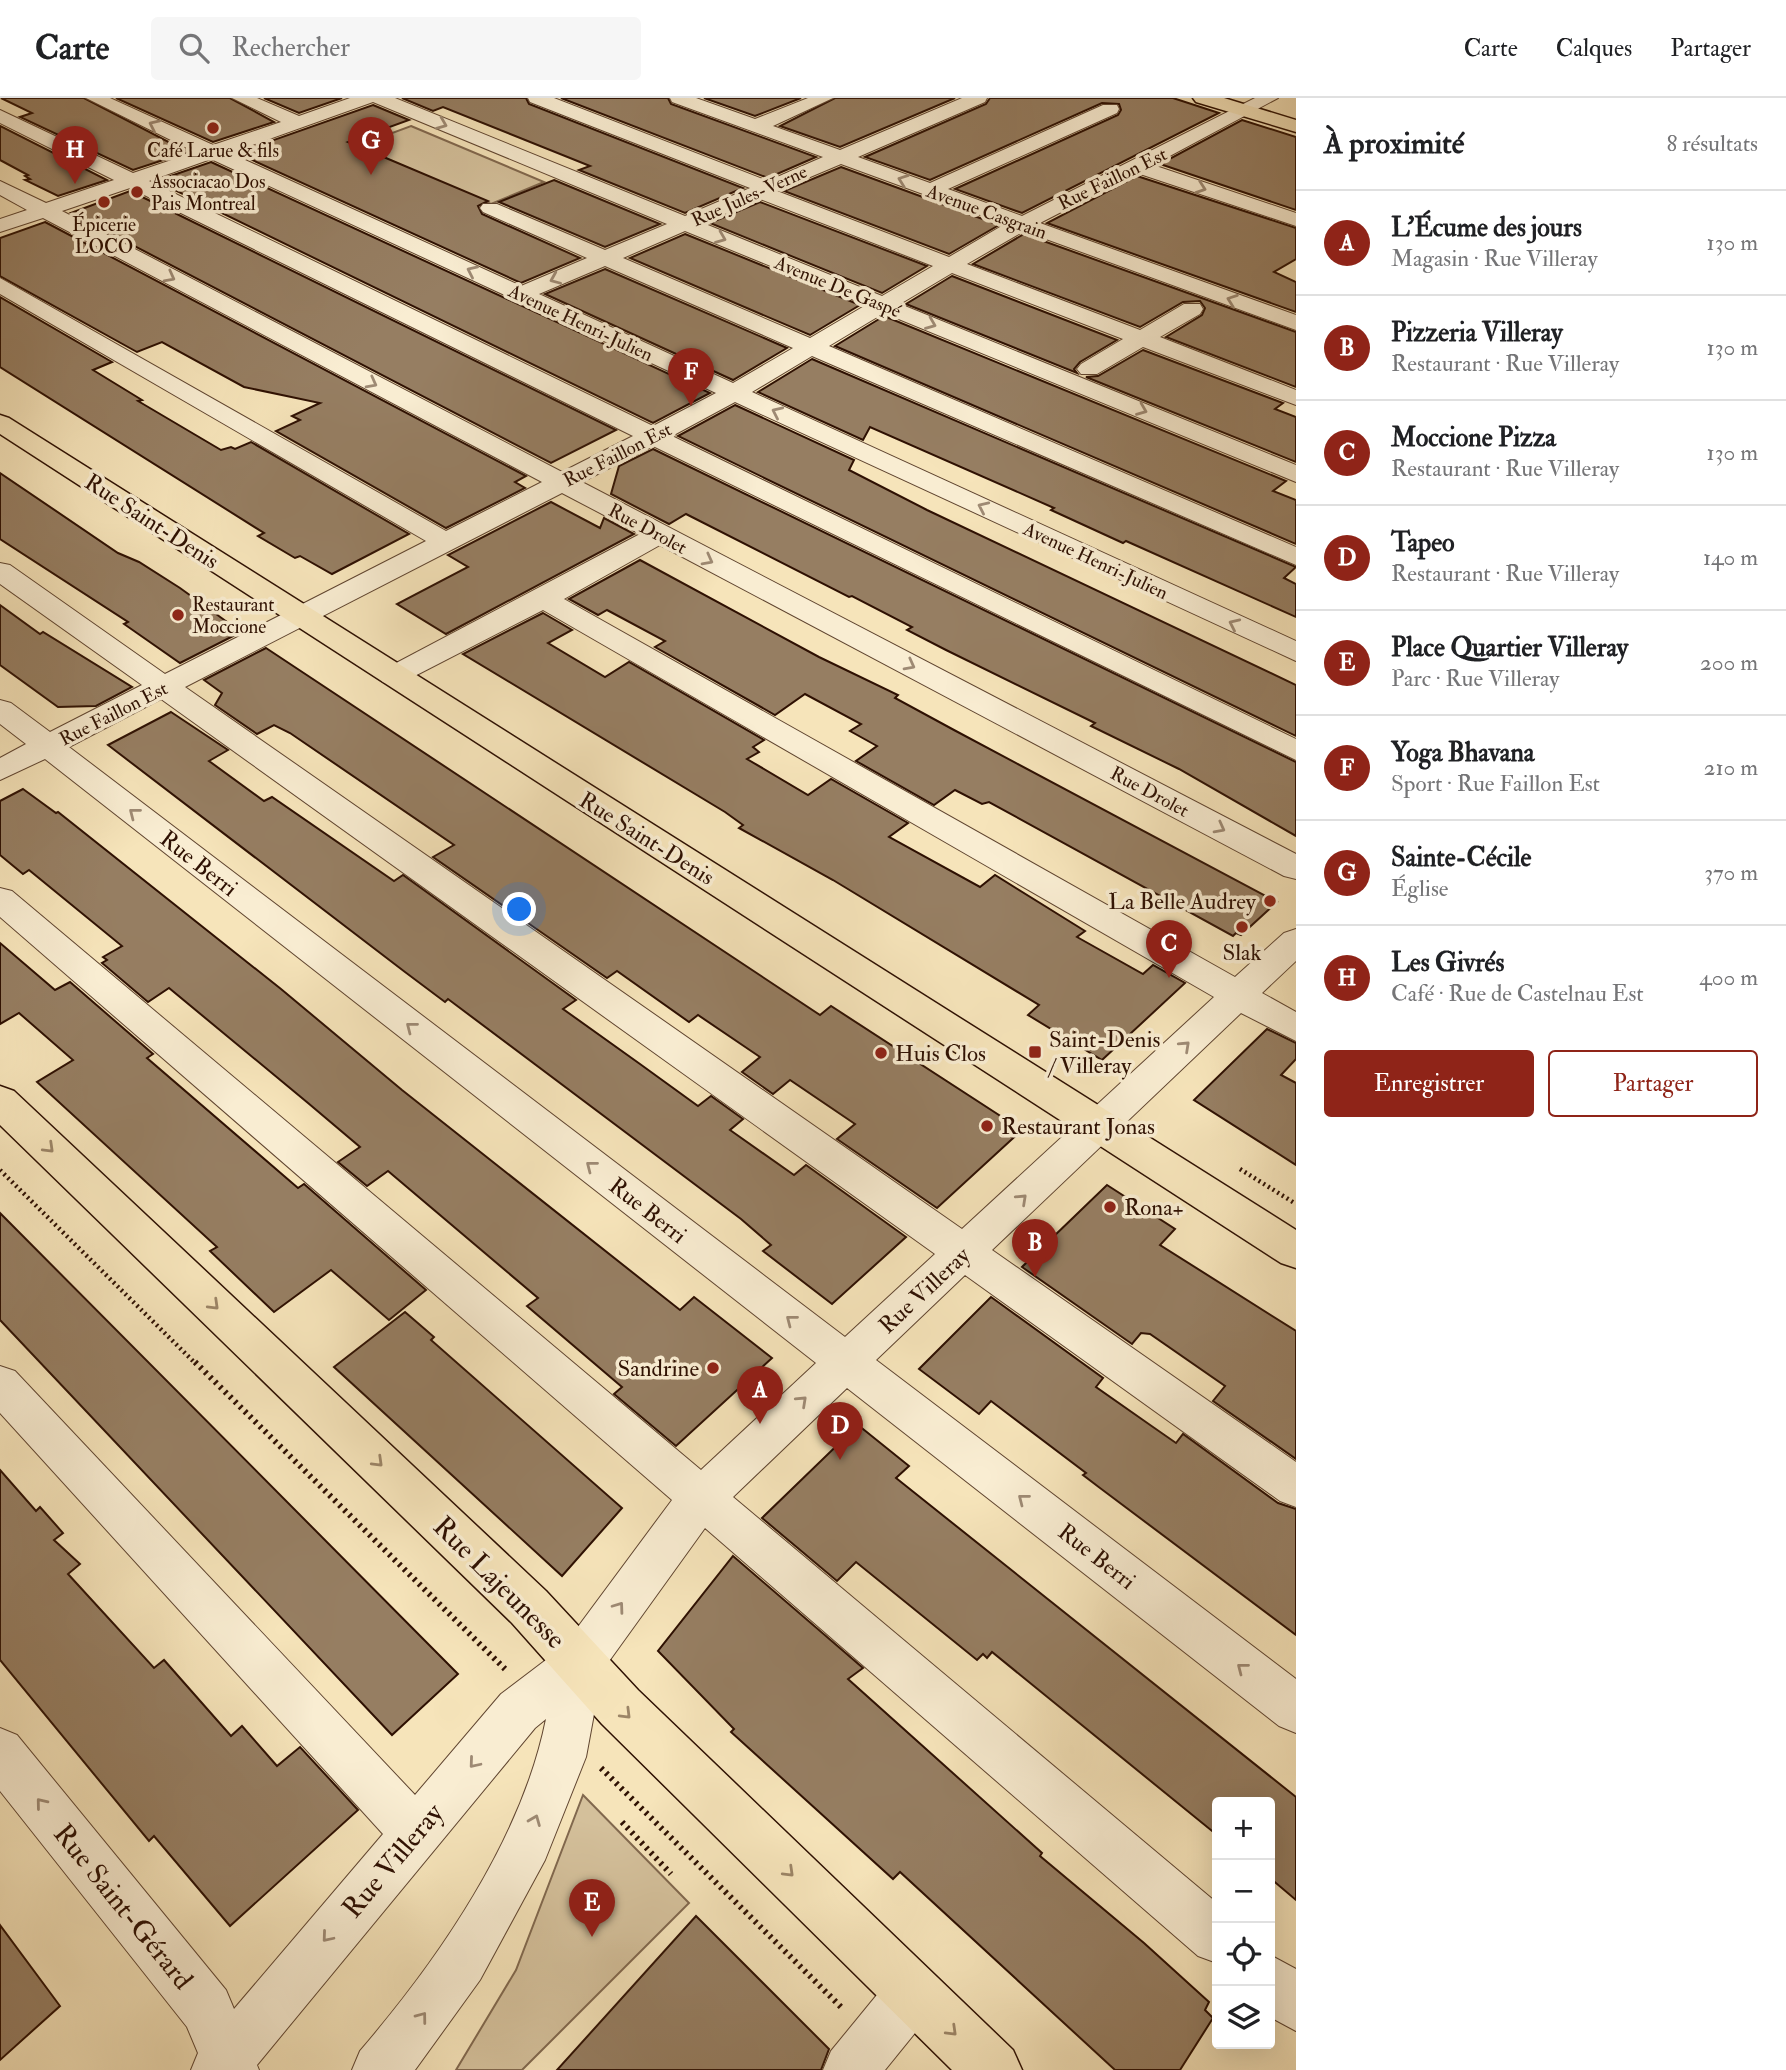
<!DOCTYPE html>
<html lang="fr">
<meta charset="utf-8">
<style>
:root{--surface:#fff;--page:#f6f6f6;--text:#202124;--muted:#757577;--line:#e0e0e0;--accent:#8f2418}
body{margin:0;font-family:"IM FELL Double Pica",serif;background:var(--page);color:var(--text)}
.controls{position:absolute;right:21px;bottom:21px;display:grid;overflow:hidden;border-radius:7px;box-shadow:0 7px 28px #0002}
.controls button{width:63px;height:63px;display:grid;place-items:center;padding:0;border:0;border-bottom:2px solid var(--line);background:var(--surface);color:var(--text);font:35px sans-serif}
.you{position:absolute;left:520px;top:812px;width:24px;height:24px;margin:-18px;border:5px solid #fff;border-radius:50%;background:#1a73e8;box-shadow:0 0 0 10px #1a73e833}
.badge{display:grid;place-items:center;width:46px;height:46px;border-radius:50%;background:var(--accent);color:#fff;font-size:23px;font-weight:700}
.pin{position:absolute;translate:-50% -58px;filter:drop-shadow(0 2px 4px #0008)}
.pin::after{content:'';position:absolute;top:37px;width:24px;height:21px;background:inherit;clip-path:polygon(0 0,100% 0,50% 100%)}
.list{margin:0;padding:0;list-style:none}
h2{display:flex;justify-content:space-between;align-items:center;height:91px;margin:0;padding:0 28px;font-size:30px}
h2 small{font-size:23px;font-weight:400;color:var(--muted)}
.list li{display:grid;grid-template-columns:46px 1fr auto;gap:21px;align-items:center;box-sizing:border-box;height:105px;padding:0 28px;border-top:2px solid var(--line)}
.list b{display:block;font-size:26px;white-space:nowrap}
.list p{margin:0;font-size:23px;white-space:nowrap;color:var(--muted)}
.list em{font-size:23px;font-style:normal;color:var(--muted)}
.actions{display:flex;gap:14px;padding:21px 28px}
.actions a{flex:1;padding:16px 0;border:2px solid var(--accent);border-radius:7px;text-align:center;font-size:24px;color:var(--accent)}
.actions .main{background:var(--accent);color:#fff}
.icon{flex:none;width:38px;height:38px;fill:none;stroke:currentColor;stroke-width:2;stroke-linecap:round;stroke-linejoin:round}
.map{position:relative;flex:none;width:1296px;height:1972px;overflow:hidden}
header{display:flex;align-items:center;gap:42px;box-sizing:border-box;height:98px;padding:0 35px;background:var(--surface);border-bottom:2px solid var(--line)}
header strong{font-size:33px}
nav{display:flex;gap:38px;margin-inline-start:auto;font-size:24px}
.search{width:490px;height:63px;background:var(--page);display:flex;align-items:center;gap:18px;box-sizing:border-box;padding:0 24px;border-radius:7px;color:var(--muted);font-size:26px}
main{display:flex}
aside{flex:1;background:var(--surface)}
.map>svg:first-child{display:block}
.green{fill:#d4c09b;stroke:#81684e;stroke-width:2}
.building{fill:#967e62;stroke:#2e1002;stroke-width:2}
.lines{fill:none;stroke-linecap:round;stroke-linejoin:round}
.minor-casing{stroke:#604530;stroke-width:2}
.major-casing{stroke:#2e1002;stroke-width:3}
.path-far1{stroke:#2e1002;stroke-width:4.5;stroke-dasharray:2 3.5;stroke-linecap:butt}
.path{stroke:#2e1002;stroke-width:6;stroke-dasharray:2.5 4.5;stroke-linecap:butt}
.minor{fill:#f9edd2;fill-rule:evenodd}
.major{fill:#f6e4ba;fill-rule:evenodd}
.oneway{stroke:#9e8a74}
.oneway2{stroke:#9c8567}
.poi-dot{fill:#8f2418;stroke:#f9edd2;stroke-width:2.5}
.labels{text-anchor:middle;stroke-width:7;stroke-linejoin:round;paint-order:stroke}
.far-poi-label{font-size:19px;fill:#2e1002;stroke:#f9edd2}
.far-street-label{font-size:19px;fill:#2e1002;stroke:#f9edd2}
.street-label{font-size:23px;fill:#2e1002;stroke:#f9edd2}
.poi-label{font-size:23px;fill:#2e1002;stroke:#f9edd2;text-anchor:start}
.near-street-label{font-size:28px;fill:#2e1002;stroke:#f9edd2}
</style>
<header>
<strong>Carte</strong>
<div class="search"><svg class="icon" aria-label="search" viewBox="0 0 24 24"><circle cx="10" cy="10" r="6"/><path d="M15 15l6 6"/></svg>Rechercher</div>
<nav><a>Carte</a><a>Calques</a><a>Partager</a></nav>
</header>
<main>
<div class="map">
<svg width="1296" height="1972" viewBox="0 0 1296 1972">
<rect width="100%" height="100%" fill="#f6e4ba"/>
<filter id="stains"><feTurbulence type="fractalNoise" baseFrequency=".00286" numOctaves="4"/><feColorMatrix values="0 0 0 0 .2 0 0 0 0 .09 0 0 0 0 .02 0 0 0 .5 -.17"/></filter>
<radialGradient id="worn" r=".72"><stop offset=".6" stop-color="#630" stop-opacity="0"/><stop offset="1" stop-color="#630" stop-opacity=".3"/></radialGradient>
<g class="green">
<path d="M411,28L544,84L491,106L357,48Z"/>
<path d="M583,1697L689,1805L522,1972H456L516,1872Z"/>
</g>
<g class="building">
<path d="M1,0H84L188,54L133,72L20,19L32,15Z"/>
<path d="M116,0H230L274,24L213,44Z"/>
<path d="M264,0H342L299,15Z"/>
<path d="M402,0H526L529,6L743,90L685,115L579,72L590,68L443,9L433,13Z"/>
<path d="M561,0H668L671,6L816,59L768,80Z"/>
<path d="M704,0H801L755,18Z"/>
<path d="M835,0H955L840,49L780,28Z"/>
<path d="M990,0H1173L1219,15L1022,115L955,91L1118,17L1121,12L1119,6L1102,5L930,82L865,59L986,6Z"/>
<path d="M373,7L409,22L348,44L488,103L478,108L482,116L580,160L521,185L237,55Z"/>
<path d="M1242,22L1296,39V112L1160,66Z"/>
<path d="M0,28L107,82L58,98L25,82L30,81L25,78L28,77L0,62Z"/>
<path d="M211,64L710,295L653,325L156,83Z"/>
<path d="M841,69L999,127L949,156L784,93Z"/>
<path d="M1137,78L1296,130V161L1274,174L1296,184V214L1047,125Z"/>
<path d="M554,82L660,126L605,149L499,104Z"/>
<path d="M130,93L616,332L551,365L71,115Z"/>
<path d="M760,104L927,168L882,195L710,125Z"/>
<path d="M45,124L526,378L515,384L525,390L446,430L276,333L300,322L292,318L320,305L244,289L162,244L137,254L0,178V140Z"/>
<path d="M685,136L860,207L810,237L630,160Z"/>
<path d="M1024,136L1296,234V289L1166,239L1202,217L1205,210L1200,203L1183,204L1140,229L973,166Z"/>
<path d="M605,171L787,250L733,282L545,196Z"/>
<path d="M952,178L1117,242L1080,264L1074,271L1077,275L906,206Z"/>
<path d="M0,199L112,264L93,272L142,302L138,303L221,352L231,349L235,351L251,344L409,436L332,476L300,458L295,460L258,438L264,435L0,269Z"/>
<path d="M884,218L1286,383L1273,393L1296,402V446L835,248Z"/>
<path d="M1143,252L1283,305L1275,311L1296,319V364L1086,279L1098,278Z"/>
<path d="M812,261L1296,469L1284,480L1296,486V519L1126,443L1123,445L1051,412L1054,410L870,329L863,342L758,294Z"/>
<path d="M735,307L854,362L849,372L927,412L1296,587V638L678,338Z"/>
<path d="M653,351L1296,664V738L1179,671L1091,628L1095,625L946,552L907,532L912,529L852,498L849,499L686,416L669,426L611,396L619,368Z"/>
<path d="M0,375L118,455L139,464L180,490L241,534L180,565L124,526L128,524L0,441Z"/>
<path d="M551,404L600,430L604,420L634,436L446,536L397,506L468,469L448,457Z"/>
<path d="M640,462L819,559L898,597L895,600L954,632L1277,804L1241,837L1236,835L1233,838L989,704L982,706L955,692L934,707L856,663L877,648L850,633L861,626L805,596L775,617L655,549L665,543L607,512L598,517L569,501Z"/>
<path d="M0,507L40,536L43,534L132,589L96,608L58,609L0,567Z"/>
<path d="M543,515L572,532L548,545L605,579L629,564L764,642L753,649L759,654L747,661L808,697L831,681L908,725L889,739L980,789L995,777L1085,833L1077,839L1143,876L1153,867L1185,885L1102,962L1028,917L1039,907L833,782L739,730L743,727L725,714L463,556Z"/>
<path d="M266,550L820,917L831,908L1022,1032L937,1110L837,1041L855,1026L790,982L773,996L742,974L760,959L698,917L689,924L617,873L607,880L433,759L454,747L290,635L274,627L257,636L215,607L222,595L204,582Z"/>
<path d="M171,614L228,652L209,663L264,703L272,699L394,783L403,777L576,902L563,911L640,966L698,1008L711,998L743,1021L730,1032L794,1077L806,1067L906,1139L832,1206L763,1153L771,1147L741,1121L448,901L445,904L405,874L108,647Z"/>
<path d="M23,691L56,715L58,714L281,891L402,992L680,1212L694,1199L772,1260L676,1348L614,1296L622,1289L527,1208L538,1200L388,1073L367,1088L338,1064L360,1049L308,1005L169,890L148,904L102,865L107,862L103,859L122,848L29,772L23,776L0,757V703Z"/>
<path d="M0,845L55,892L70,884L153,956L147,960L298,1090L304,1086L426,1192L389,1222L331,1172L274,1214L210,1153L217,1149L37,984L73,962L19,915L0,926Z"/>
<path d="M1267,931L1296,945V961L1281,977L1296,985V1067L1194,1002Z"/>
<path d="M1107,1087L1175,1131L1160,1147L1296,1233V1361L1213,1303L1225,1288L1150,1236L1141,1235L1132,1246L1022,1169Z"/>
<path d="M0,1115L458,1576L392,1637L0,1222Z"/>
<path d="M991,1199L1103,1280L1096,1289L1153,1329L1176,1345L1183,1336L1278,1405L1296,1411V1537L1100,1390L1083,1377L1086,1375L991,1303L979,1316L919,1271Z"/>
<path d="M405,1214L434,1239L431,1242L622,1410L562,1478L334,1269Z"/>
<path d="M858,1327L909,1368L896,1380L1296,1699V1802L1270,1780V1704H1217V1737L992,1554L987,1560L983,1556L977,1562L856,1464L837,1483L762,1420Z"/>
<path d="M0,1372L36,1413L40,1409L63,1435L54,1442L80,1466L68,1476L154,1570L164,1562L231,1638L242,1628L277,1668L300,1649L358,1712L230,1828L154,1738L149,1743L0,1562Z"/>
<path d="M733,1458L863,1570L848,1581L1042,1755L1040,1758L1144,1845L1209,1904L1205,1912L1213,1920L1180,1972H1115L900,1774L893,1781L731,1634L734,1631L658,1553Z"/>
<path d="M696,1818L829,1951L821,1972H557Z"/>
<path d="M0,1827L60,1908L0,1962Z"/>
</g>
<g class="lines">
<g class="minor-casing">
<g id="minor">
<path d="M86,0H110L213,47L281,24L232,0H257L299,18L350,0H395L685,118L750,90L530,4L528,0H554L768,83L823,59L672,4L670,0H696L755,21L808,0H833L773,28L840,52L962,0H987L985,4L858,59L930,85L1103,7H1117L1119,11L1117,15L948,91L1022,118L1255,0H1278L1153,67L1296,115V128L1137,75L1040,125L1296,217V232L1024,133L967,166L1140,232L1184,206H1200L1203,211L1200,216L1160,239L1296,292V307L1143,249L1097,276H1081L1077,271L1081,266L1123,241L952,175L900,206L1296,367V384L884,215L829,248L1296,449V467L812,258L752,294L1296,543V563L735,304L672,338L1296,641V662L653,348L582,384L1296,756V781L1284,778L660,447L564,501L1235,879L1284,835L1296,831V863L1262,895L1296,914V943L1241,915L992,1152L1296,1364V1409L1280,1403L965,1177L876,1262L1296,1581V1635L1279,1628L847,1290L733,1399L1217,1805V1865L1198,1858L705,1430L602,1573L586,1659L545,1762L480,1882L415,1972H352L360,1953C439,1861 522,1741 546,1621L535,1630L257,1967L259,1972H191L198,1955L187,1929L0,1693V1630L17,1637L226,1892L234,1911L383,1736L0,1315V1268L15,1273L415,1697L501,1596L563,1549L672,1402L0,819V790L12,793L701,1372L816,1265L45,661L0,682V660L26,646L0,626V602L11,605L50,634L142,587L0,486V465L10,467L165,576L426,443L0,196V180L446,433L542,384L43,120L0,134V121L27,112L0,97V83L46,105L114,82L0,25V12L133,75L195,54ZM373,4L667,126L605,152L497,106H483L480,110L483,114L587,160L521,188L230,55ZM211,61L716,295L653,328L149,83ZM841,66L1005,126L949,159L777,93ZM130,90L633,338L562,374L62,113ZM760,101L933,168L882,198L703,125ZM685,133L866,207L810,240L623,160ZM605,168L793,250L733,285L539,196ZM562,395L640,436L383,572L378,578L383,584L393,587L403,584L543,512L1214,899L962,1131L185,589ZM161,601L935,1156L845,1239L69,649Z"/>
<path d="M1270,1857L1296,1871V1933L1270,1919Z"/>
<path d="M913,1868L932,1876L940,1895L932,1914L885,1972H823L831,1953L894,1876Z"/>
</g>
</g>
<g class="major-casing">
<g id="major">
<path d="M1193,0H1224L1296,22V34L1196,4Z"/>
<path d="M0,317L9,320L1296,1132V1170L1281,1165L0,336Z"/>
<path d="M0,988L14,993L546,1493L638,1592L1013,1952L1022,1972H952L602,1626L512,1525L0,1027Z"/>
</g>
</g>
<g class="path-far1">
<path d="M1240,1071L1296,1106"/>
<path d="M0,1072L196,1266"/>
</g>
<g class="path">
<path d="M195,1264L505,1571"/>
<path d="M601,1670L843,1911"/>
<path d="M622,1724L671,1776"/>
</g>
<use href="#minor" class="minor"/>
<use href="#major" class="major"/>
</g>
<defs><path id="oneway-chevron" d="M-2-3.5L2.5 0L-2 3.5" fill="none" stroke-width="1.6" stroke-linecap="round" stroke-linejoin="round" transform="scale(1.75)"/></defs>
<g class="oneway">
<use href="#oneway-chevron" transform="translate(442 26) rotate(22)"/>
<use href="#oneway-chevron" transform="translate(154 27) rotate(-155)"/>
<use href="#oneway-chevron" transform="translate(903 82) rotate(-160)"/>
<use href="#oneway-chevron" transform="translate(1201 90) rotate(19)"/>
<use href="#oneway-chevron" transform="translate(721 140) rotate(22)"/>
<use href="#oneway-chevron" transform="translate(472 173) rotate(-155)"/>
<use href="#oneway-chevron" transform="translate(170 179) rotate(28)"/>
<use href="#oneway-chevron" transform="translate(555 181) rotate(157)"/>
<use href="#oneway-chevron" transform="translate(1232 202) rotate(-160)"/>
<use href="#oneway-chevron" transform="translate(931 226) rotate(22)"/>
<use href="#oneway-chevron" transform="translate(372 285) rotate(28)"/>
<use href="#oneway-chevron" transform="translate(1142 312) rotate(22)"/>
<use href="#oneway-chevron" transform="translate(777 314) rotate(-155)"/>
<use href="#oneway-chevron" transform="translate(983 409) rotate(-155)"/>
<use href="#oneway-chevron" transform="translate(708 462) rotate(28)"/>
<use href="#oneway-chevron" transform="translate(1234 526) rotate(-155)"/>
<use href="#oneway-chevron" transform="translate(910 567) rotate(28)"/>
<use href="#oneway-chevron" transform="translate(134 715) rotate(-142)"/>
<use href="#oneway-chevron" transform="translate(1220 730) rotate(28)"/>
<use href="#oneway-chevron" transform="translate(411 929) rotate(-142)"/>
<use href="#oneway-chevron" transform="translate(1185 948) rotate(-43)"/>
<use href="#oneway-chevron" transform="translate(591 1068) rotate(-142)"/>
<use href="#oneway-chevron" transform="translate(1022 1101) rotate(-43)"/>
<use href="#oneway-chevron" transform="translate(791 1222) rotate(-142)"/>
<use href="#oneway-chevron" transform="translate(802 1303) rotate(-43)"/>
<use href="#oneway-chevron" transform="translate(1023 1401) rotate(-142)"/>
<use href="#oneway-chevron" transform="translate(619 1509) rotate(-54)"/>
<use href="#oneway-chevron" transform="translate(1242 1570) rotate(-142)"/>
<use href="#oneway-chevron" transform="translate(474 1665) rotate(130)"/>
<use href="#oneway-chevron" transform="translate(41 1705) rotate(-129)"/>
<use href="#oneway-chevron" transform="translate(535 1722) rotate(-68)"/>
<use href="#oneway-chevron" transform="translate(327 1839) rotate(130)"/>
<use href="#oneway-chevron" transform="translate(422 1919) rotate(-53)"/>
</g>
<g class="oneway2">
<use href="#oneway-chevron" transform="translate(49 1050) rotate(44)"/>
<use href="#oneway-chevron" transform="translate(214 1207) rotate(44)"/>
<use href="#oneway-chevron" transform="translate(378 1364) rotate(44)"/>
<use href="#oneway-chevron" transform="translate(626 1616) rotate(45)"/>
<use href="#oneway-chevron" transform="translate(789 1774) rotate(44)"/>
<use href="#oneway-chevron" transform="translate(952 1933) rotate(44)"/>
</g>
<g class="poi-dot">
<circle cx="213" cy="30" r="7"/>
<circle cx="137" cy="94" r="7"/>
<circle cx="104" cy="104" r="7"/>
<circle cx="178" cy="517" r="7"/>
<circle cx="1270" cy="803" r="7"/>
<circle cx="1242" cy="829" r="7"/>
<rect x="1028" y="947" width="14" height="14" rx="3.5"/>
<circle cx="881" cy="955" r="7"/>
<circle cx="987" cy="1028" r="7"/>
<circle cx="1110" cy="1109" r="7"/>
<circle cx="713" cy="1270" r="7"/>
</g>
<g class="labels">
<g class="far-poi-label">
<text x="213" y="59">Café Larue &amp; fils</text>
<text x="151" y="90" text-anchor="start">Associacao Dos<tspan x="151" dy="22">Pais Montreal</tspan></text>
<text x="104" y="133">Épicerie<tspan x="104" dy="22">LOCO</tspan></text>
<text x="192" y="513" text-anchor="start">Restaurant<tspan x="192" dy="22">Moccione</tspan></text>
</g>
<g class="far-street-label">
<text transform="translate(1112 80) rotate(-26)" y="7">Rue Faillon Est</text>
<text transform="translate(749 97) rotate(-24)" y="7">Rue Jules-Verne</text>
<text transform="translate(987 113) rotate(20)" y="7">Avenue Casgrain</text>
<text transform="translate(838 188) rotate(22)" y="7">Avenue De Gaspé</text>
<text transform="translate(581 224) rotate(25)" y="7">Avenue Henri-Julien</text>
<text transform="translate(617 356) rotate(-27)" y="7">Rue Faillon Est</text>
<text transform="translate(648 430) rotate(28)" y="7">Rue Drolet</text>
<text transform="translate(1096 462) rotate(25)" y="7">Avenue Henri-Julien</text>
<text transform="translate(113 615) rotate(-27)" y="7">Rue Faillon Est</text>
<text transform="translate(1150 693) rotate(28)" y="7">Rue Drolet</text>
</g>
<g class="street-label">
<text transform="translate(152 423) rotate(33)" y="8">Rue Saint-Denis</text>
<text transform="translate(647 740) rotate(32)" y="8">Rue Saint-Denis</text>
<text transform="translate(199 765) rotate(38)" y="8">Rue Berri</text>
<text transform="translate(648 1112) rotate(38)" y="8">Rue Berri</text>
<text transform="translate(924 1192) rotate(-43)" y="8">Rue Villeray</text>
<text transform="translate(1097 1458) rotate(38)" y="8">Rue Berri</text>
</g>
<g class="poi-label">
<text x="1256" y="811" text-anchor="end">La Belle Audrey</text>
<text x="1242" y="862" text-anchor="middle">Slak</text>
<text x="1049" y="949">Saint-Denis<tspan x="1049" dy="26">/ Villeray</tspan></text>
<text x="895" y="963">Huis Clos</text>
<text x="1001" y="1036">Restaurant Jonas</text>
<text x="1124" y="1117">Rona+</text>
<text x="699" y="1278" text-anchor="end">Sandrine</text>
</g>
<g class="near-street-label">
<text transform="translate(500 1484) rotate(45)" y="10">Rue Lajeunesse</text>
<text transform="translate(392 1762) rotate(-50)" y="10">Rue Villeray</text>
<text transform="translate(124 1808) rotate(51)" y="10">Rue Saint-Gérard</text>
</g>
</g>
<rect width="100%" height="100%" filter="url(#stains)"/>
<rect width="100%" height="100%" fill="url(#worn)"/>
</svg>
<div class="controls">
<button>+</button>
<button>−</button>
<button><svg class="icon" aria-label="locate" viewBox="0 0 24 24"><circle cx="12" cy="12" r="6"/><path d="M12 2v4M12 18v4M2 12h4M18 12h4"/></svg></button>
<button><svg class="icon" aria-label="layers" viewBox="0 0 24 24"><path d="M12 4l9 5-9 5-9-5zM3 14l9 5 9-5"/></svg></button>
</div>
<div class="you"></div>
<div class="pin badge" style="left:760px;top:1326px">A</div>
<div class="pin badge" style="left:1035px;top:1179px">B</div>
<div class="pin badge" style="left:1169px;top:880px">C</div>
<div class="pin badge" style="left:840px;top:1362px">D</div>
<div class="pin badge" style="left:592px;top:1839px">E</div>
<div class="pin badge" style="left:691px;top:308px">F</div>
<div class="pin badge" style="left:371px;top:77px">G</div>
<div class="pin badge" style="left:75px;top:86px">H</div>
</div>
<aside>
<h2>À proximité<small>8 résultats</small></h2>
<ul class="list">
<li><span class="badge">A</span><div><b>L'Écume des jours</b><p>Magasin · Rue Villeray</p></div><em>130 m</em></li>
<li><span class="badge">B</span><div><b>Pizzeria Villeray</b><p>Restaurant · Rue Villeray</p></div><em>130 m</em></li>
<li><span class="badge">C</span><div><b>Moccione Pizza</b><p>Restaurant · Rue Villeray</p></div><em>130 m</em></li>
<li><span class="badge">D</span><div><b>Tapeo</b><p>Restaurant · Rue Villeray</p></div><em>140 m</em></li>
<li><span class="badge">E</span><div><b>Place Quartier Villeray</b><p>Parc · Rue Villeray</p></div><em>200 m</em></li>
<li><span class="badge">F</span><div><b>Yoga Bhavana</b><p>Sport · Rue Faillon Est</p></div><em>210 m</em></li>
<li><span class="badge">G</span><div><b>Sainte-Cécile</b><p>Église</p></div><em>370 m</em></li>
<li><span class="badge">H</span><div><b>Les Givrés</b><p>Café · Rue de Castelnau Est</p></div><em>400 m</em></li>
</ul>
<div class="actions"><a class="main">Enregistrer</a><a>Partager</a></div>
</aside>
</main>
